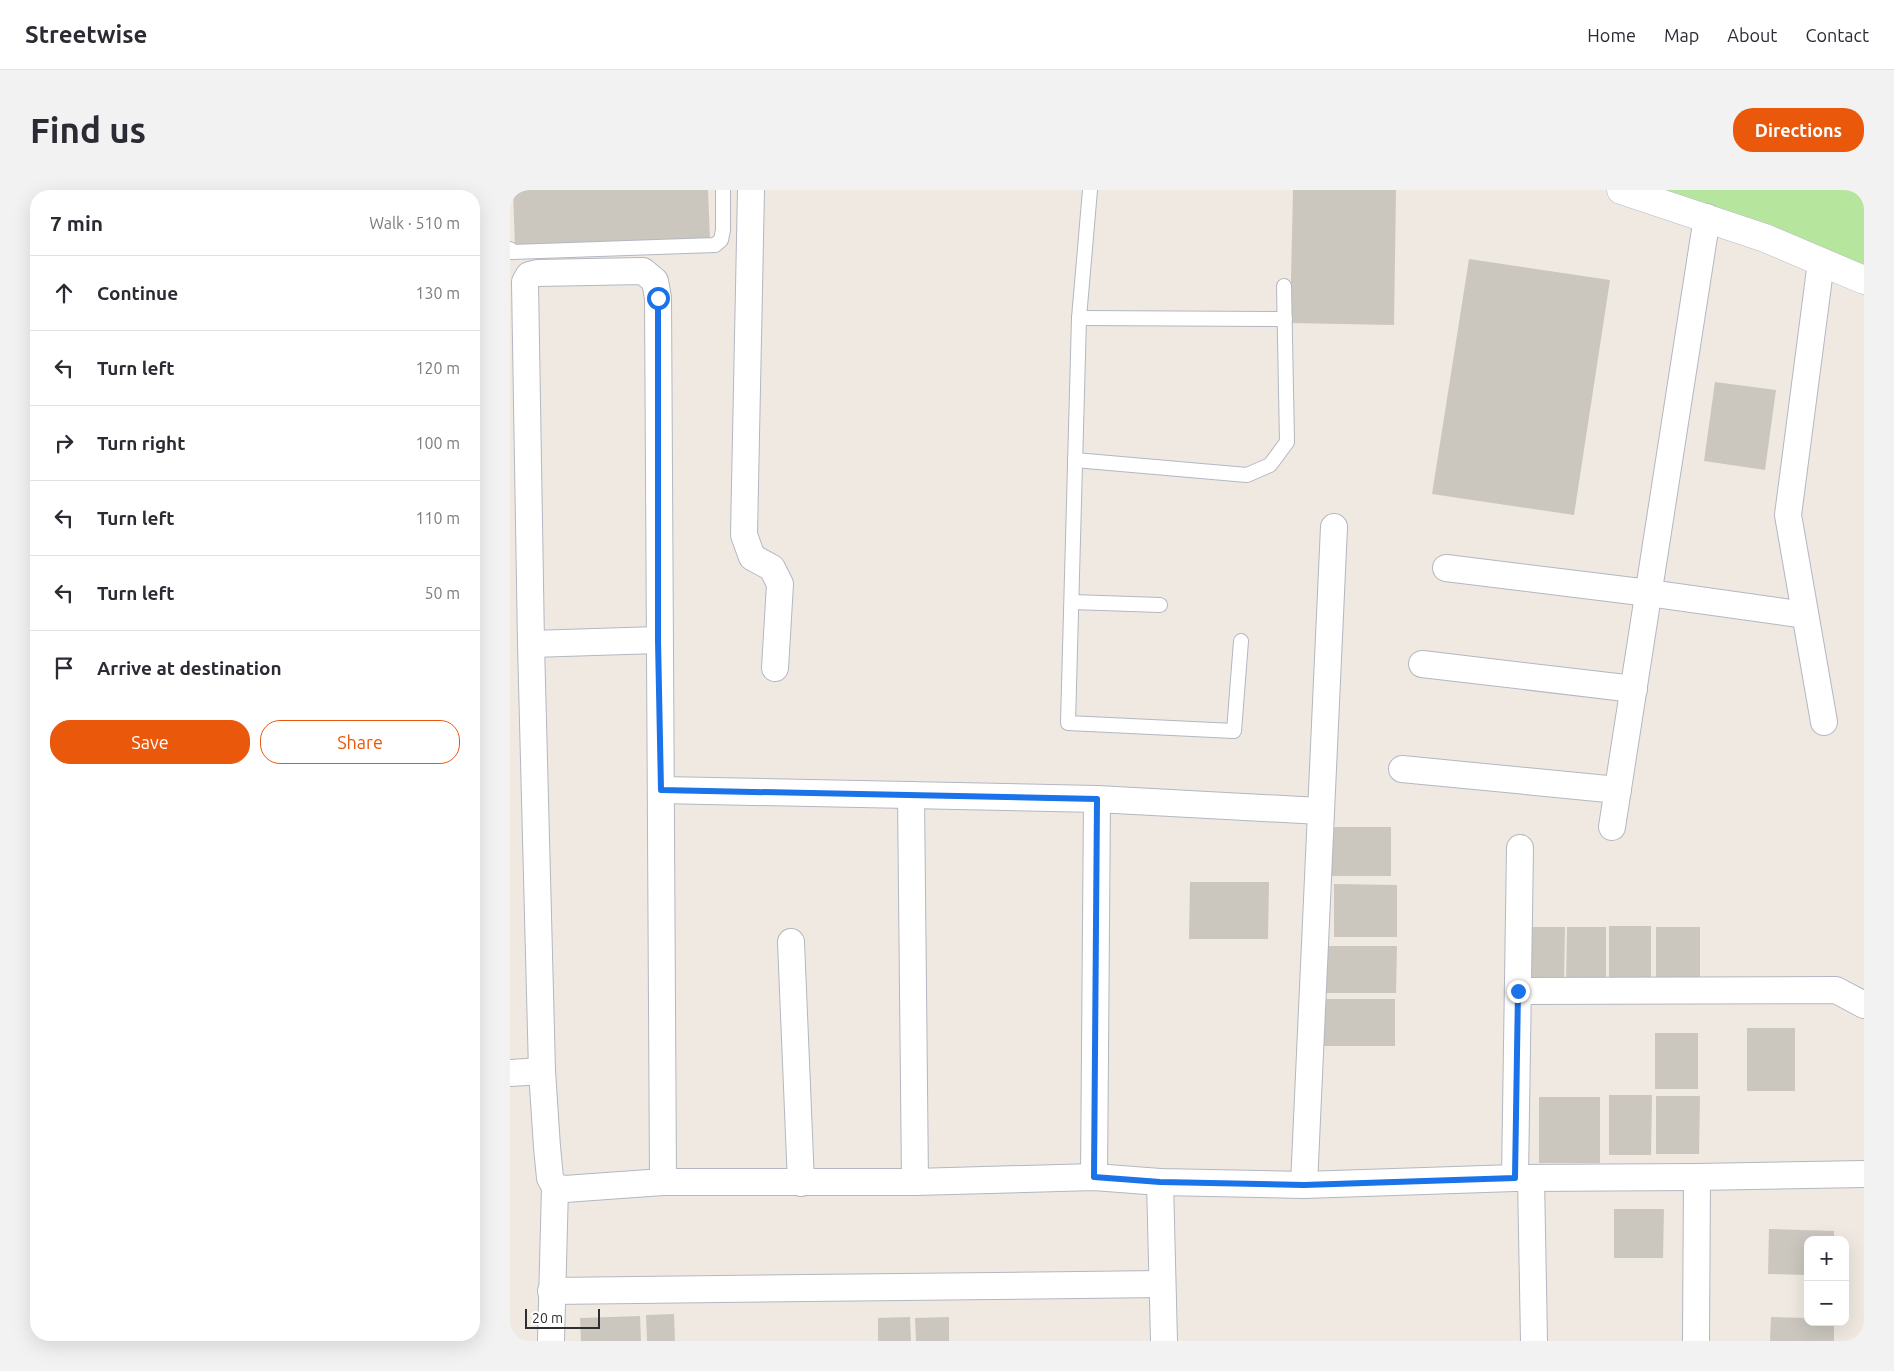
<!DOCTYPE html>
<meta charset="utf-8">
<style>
:root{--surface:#fff;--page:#f2f2f3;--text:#2b2b33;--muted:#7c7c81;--line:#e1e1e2;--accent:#ea580c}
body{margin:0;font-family:Ubuntu,sans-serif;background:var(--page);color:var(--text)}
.controls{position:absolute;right:15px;bottom:15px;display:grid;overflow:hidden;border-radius:10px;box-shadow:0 5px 20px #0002}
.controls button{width:45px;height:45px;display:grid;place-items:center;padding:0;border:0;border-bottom:1px solid var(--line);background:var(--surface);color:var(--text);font:25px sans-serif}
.scale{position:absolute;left:15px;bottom:12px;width:75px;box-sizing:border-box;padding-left:5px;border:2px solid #2e2e2e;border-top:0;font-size:14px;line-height:18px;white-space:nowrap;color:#2e2e2e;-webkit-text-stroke:4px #fff;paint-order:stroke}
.stop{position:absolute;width:15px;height:15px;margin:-11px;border:4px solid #1a73e8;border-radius:50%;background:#fff}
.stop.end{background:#1a73e8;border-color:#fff;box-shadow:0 1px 5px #0008}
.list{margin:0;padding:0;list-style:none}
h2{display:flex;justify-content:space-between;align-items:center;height:65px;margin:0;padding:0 20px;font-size:21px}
h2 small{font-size:16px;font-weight:400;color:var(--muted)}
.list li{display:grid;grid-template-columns:32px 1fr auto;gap:15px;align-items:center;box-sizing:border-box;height:75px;padding:0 20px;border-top:1px solid var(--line)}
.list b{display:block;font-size:19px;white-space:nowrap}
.list em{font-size:16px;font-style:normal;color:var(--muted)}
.actions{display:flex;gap:10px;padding:15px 20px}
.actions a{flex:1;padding:11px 0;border:1px solid var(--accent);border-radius:20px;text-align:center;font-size:18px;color:var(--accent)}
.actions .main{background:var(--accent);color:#fff}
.icon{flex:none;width:28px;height:28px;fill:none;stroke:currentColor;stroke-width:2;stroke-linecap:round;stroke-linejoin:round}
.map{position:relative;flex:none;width:1354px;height:1151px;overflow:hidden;border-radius:20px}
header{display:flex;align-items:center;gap:30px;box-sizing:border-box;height:70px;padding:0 25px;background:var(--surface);border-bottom:1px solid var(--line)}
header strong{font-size:24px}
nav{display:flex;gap:28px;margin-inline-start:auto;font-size:18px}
.intro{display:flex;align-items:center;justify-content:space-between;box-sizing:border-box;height:120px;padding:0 30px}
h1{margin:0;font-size:35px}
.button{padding:12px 22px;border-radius:20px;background:var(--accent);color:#fff;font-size:18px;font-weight:700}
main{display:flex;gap:30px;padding:0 30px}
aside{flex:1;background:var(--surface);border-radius:20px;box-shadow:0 5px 20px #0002}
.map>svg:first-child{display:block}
.green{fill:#b6e59e}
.building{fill:#cbc7bf}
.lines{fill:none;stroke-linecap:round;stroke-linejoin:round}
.service-casing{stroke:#b4b7c1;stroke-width:16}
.minor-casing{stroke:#b4b7c1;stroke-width:28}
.tertiary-casing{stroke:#b4b7c1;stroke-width:29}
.service{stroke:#fff;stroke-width:14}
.minor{stroke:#fff;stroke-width:26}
.tertiary{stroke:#fff;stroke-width:28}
.route{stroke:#1a73e8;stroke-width:6}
</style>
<header>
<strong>Streetwise</strong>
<nav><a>Home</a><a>Map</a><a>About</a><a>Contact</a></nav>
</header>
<div class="intro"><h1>Find us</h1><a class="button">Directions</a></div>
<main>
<aside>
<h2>7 min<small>Walk · 510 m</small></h2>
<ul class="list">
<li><svg class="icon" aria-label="ahead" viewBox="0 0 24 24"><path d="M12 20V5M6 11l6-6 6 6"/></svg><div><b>Continue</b></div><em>130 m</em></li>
<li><svg class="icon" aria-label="left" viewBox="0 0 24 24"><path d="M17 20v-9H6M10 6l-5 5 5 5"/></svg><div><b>Turn left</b></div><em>120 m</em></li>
<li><svg class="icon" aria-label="right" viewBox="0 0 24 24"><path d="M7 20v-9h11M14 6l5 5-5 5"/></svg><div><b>Turn right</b></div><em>100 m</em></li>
<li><svg class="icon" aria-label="left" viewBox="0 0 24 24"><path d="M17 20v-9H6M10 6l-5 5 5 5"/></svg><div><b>Turn left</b></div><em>110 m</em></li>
<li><svg class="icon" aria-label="left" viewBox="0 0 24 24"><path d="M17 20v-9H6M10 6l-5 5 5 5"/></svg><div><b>Turn left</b></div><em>50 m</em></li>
<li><svg class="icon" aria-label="arrive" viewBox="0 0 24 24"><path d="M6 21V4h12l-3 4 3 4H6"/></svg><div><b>Arrive at destination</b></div></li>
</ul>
<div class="actions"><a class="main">Save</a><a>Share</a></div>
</aside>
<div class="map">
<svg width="1354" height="1151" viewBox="0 0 1354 1151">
<rect width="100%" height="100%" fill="#efe9e1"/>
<path class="green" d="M1138,0H1354V80Z"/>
<g class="building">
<path d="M3,0H198L200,50L5,57Z"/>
<path d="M783,0H886L884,135L780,133Z"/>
<path d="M959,69L1100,90L1064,325L922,304Z"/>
<path d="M1205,192L1266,200L1255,280L1194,271Z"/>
<rect x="818" y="637" width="63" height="49"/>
<path d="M680,692H759L758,749H679Z"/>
<path d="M824,694L887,695V747H824Z"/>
<rect x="1099" y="736" width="42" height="57"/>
<path d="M1015,737H1055L1054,793H1015Z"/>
<path d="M1057,737H1096V793H1056Z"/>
<rect x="1146" y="737" width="44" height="56"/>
<path d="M811,756H887L886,803H810Z"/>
<rect x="809" y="809" width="76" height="47"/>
<rect x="1237" y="838" width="48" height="63"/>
<rect x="1145" y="843" width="43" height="56"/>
<path d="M1099,905H1142L1141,965H1099Z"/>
<path d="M1146,906H1190L1189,964H1146Z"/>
<rect x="1029" y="907" width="61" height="66"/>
<path d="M1104,1019H1154L1153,1068H1104Z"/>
<path d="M1259,1039L1324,1041V1050H1298V1085L1258,1084Z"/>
<path d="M164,1124L165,1151H137L136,1125Z"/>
<path d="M130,1126L131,1151H71L70,1128Z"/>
<path d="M400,1127L401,1151H368V1128Z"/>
<path d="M439,1127V1151H406L405,1128Z"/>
<path d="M1261,1127L1298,1128V1132H1324V1151H1260Z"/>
</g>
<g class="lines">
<g class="service-casing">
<g id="service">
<path d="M580,0L569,128L558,533L724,541L731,451"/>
<path d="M0,59L2,62L205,55L211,50L213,40V0"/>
<path d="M569,128L775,129"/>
<path d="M565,270L737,285L760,275L777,252L774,96"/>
<path d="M562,412L650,415"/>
</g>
</g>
<g class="minor-casing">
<g id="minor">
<path d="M241,0L234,345L242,367L262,378L270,394L265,478"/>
<path d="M1311,72L1278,325L1314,532"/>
<path d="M936,378L1139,403L1295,425"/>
<path d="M21,454L148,450"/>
<path d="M912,474L1124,499"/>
<path d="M892,579L1108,600"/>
<path d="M151,600L587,609L810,621"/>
<path d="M401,605L405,992"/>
<path d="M1102,637L1197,27"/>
<path d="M281,752L291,993"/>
<path d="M1008,801L1326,800L1354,815"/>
<path d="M0,883L32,881"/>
<path d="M584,987L587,609"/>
<path d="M1005,988L1010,658"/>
<path d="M1021,988L1024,1151"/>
<path d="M153,992C151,698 148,403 148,108L145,91L133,81L27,83L19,85L15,92L21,454L32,881L37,957L40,988L45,997L55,999L153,992H405L584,987L650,992L794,995L1005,988L1187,987L1354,984"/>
<path d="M650,992L654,1151"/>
<path d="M794,995L824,337"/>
<path d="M41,1101L652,1094"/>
<path d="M41,1151L45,997"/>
<path d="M1186,1151L1187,987"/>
</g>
</g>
<g class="tertiary-casing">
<path id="tertiary" d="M1111,0L1255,48L1354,90"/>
</g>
<use href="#service" class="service"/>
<use href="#minor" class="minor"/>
<use href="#tertiary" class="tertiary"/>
</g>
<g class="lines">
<path class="route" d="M148,108V450L151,600L587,609L584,987L650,992L794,995L1005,988L1008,801"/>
</g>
</svg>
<div class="controls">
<button>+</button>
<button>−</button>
</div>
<div class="scale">20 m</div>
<div class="stop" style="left:148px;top:108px"></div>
<div class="stop end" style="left:1008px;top:801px"></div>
</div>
</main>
